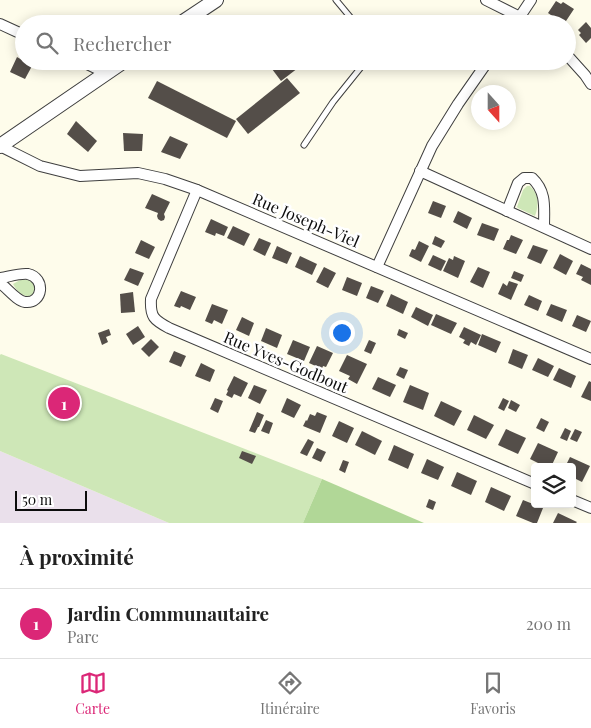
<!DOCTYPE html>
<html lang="fr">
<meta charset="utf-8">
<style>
:root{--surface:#fff;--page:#f2f2f2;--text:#222;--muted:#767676;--line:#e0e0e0;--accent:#db2777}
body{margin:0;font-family:"Playfair Display",serif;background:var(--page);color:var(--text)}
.controls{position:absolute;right:15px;bottom:15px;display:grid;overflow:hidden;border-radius:5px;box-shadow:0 2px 12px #0003}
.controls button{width:45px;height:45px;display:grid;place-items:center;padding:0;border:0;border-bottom:1px solid var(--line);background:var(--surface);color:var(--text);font:25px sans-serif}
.compass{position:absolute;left:471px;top:85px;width:45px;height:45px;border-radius:50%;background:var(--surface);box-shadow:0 2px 12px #0003;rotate:159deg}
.scale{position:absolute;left:15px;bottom:12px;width:72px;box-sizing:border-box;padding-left:5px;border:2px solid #0c0c0c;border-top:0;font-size:14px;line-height:18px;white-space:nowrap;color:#0c0c0c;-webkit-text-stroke:4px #fff;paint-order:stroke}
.you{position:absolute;left:341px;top:332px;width:18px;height:18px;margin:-12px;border:4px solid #fff;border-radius:50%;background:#1a73e8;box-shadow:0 0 0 8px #1a73e833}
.badge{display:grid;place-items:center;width:32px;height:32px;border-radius:50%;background:var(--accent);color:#fff;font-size:16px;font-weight:700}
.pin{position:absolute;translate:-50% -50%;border:2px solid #fff;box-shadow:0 1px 5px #0006}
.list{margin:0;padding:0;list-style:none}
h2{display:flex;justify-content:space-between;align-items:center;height:65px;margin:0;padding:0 20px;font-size:21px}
h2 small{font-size:16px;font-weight:400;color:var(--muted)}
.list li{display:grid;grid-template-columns:32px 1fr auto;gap:15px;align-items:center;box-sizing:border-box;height:70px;padding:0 20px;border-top:1px solid var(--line)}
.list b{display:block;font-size:19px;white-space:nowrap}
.list p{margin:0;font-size:16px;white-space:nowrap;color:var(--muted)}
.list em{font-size:16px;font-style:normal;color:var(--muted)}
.icon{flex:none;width:28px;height:28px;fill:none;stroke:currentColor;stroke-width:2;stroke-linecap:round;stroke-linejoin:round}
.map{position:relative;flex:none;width:591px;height:523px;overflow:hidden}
.search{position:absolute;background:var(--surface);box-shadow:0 2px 12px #0003;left:15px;right:15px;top:15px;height:55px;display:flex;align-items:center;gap:12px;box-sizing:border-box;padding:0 18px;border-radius:28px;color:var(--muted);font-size:19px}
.sheet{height:135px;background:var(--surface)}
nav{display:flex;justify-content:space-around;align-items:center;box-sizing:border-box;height:70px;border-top:1px solid var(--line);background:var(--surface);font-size:14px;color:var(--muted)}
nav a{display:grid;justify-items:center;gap:2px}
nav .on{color:var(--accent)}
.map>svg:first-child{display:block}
.industrial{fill:#eae0eb}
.green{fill:#cee7b7}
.forest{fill:#b1d797}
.building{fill:#544e49}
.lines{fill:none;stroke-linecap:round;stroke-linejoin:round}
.service-casing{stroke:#3f3f3f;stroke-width:7}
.minor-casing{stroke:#3f3f3f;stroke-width:12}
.tertiary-casing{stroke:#3f3f3f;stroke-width:16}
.service{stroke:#fff;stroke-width:5}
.minor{stroke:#fff;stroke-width:10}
.tertiary{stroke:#fff;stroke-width:14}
.labels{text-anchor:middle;stroke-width:5;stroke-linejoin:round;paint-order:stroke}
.street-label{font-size:16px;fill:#0c0c0c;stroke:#fff}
</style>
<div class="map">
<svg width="591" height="523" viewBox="0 0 591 523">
<rect width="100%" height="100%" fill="#fefceb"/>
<path class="industrial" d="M0,451L169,523H0Z"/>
<g class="green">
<path d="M527,186H530C539,194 539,205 535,216L518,208L517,207L523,190Z"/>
<path d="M20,280H29L33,282L36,287L34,295C25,299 17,292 13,284Z"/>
<path d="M1,354L322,479L303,523H169L0,451V355Z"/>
</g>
<path class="forest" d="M322,479L424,523H303Z"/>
<g class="building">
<path d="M556,1L561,4L563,2L574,9L564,24L548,13Z"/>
<path d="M256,16L263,24H246Z"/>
<path d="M586,22L591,28V38L586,43L579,35L581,33L578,30Z"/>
<path d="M17,57L32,66L25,79L10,72Z"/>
<path d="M266,61H292L298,68L281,81Z"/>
<path d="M287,78L300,93L248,134L236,119Z"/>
<path d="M157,81L236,121L227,138L148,98Z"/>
<path d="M76,121L97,141L88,152L67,134Z"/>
<path d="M123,133L143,134L142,151H124Z"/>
<path d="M170,136L188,144L180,159L161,152Z"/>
<path d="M152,194L170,202L164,214L165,217L164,220L161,221L158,219L157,216L158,213L145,208Z"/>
<path d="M433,201L446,206L441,218L428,213Z"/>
<path d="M458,211L472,218L467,229L453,222Z"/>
<path d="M211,219L228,227L224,236L216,233L215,236L205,232Z"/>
<path d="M482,223L499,229L494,241L477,235Z"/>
<path d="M233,226L250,234L244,246L227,238Z"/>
<path d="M511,235L523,240L516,254L503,249L507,240H509Z"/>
<path d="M435,236L445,241L441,248L432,244Z"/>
<path d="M259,238L271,243L265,256L253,250Z"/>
<path d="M141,240L155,247L149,259L135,253Z"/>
<path d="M419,241L429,246L421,262L409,256L412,249L415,250Z"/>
<path d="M533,245L548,250L541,264L527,258Z"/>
<path d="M277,246L292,253L287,264L272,258Z"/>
<path d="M560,254L573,261L566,275L553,268Z"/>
<path d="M433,255L446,261L441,271L428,265Z"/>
<path d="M300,256L317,264L312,275L295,267Z"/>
<path d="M454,256L465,261L458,278L443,271L449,258L453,260Z"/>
<path d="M581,264L591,269V285L581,280L583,277L576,274Z"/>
<path d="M324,267L336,273L328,288L316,282Z"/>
<path d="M478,267L490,272L483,288L470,282Z"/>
<path d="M130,268L144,273L138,286L124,280Z"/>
<path d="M514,271L524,275L521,282L511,278Z"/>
<path d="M347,277L362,283L357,296L342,290Z"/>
<path d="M509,281L518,284L511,300L498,294L503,283L507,286Z"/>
<path d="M371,286L384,291L378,303L366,298Z"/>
<path d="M181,291L196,297L190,310L181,306L180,308L174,306Z"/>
<path d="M133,292L135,312L121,313L120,294Z"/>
<path d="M391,294L408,302L403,314L386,306Z"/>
<path d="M529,295L542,301L538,311L524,305Z"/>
<path d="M212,304L228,310L222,324L214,320L212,324L205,321Z"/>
<path d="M551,304L567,310L562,322L546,315Z"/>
<path d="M416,307L433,315L428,326L411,317Z"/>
<path d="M436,314L457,323L451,334L431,325Z"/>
<path d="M577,315L591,321L586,332L572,326Z"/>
<path d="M242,317L254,323L249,336L236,330Z"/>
<path d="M138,326L145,337L133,345L126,334Z"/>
<path d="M464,327L481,335L476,345L471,342L469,346L463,343L465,340L459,337Z"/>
<path d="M266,328L282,335L277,348L261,341Z"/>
<path d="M109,329L111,335L106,337L108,342L102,345L98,333Z"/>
<path d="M399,329L408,333L405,339L397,335Z"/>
<path d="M482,334L501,342L496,353L478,345Z"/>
<path d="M151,339L159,347L149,357L141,349Z"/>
<path d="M293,340L310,347L304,361L287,354Z"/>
<path d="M369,340L376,343L371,354L364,351Z"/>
<path d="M317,346L333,353L326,367L323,366L322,369L309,363Z"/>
<path d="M513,349L528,355L522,369L508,363Z"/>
<path d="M174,351L186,356L181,367L169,362Z"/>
<path d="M347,355L367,364L357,384L348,379L350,376L339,371Z"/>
<path d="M538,358L554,366L548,377L532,370Z"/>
<path d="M201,363L215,370L210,382L195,376Z"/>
<path d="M400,367L408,370L404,379L396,375Z"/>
<path d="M559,368L576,376L571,388L553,380Z"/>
<path d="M234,376L248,383L241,397L234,394L232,398L226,395L228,391L227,390Z"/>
<path d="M378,377L396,385L390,397L372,389Z"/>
<path d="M589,381L591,382V401L581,397Z"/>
<path d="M254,385L267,390L260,404L248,398Z"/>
<path d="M410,385L429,393L423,410L403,402Z"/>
<path d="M215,398L223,401L218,413L210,409Z"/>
<path d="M287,398L301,405L294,418L281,412Z"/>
<path d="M503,398L509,401L504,411L498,408Z"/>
<path d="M511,400L520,405L516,412L508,408Z"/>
<path d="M441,401L462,411L454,426L434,416Z"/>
<path d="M257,412L264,415L259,427H258L255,433L249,431Z"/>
<path d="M317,412L327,416L320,433L303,426L306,420L307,421L310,414L315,416Z"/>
<path d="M474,415L494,425L486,439L467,430Z"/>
<path d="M541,418L549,422L544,432L536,428Z"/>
<path d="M266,420L273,423L269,434L261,431Z"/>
<path d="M339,421L354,428L347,443L332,436Z"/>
<path d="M565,428L571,431L567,441L560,438Z"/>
<path d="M506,429L526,438L518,454L498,445Z"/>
<path d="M575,429L582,432L577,442L570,439Z"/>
<path d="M362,431L382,441L375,455L355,445Z"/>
<path d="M308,439L314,442L307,456L300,453Z"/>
<path d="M538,443L558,452L551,467H546L530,459Z"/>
<path d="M394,445L414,454L408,469L388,460Z"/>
<path d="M317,448L326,452L321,462L312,458Z"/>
<path d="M242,451L256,456L252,464L239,458Z"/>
<path d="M570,457L590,466L582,482L572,477V467H565Z"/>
<path d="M427,459L444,467L438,480L421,473Z"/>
<path d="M343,460L349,462L345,473L339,470Z"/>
<path d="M457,472L477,481L471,495L451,486Z"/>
<path d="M491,487L511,496L504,511L485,502Z"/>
<path d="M429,499L436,502L433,510L426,507Z"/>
<path d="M523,500L543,508L537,523H533L516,516Z"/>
<path d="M558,513L577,522L576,523H553Z"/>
</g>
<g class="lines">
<g class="service-casing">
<g id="service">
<path d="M336,0L356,24"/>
<path d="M304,145L333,102L366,61"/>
</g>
</g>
<g class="minor-casing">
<g id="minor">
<path d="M486,0L520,17L529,24"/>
<path d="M0,24L24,35"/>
<path d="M515,24L531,0"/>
<path d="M567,55L585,75L591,84"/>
<path d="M81,61L106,73"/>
<path d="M0,146L40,166L80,176L138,173L165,179L197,190L591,359"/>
<path d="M420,171L591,249"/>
<path d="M197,190L151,299C150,317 154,320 169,328L535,484"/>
<path d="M507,211L518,183L524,178H532C547,192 544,208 544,227"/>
<path d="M377,267L432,146L458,104L488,61"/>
<path d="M0,278C8,277 19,273 28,274C46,278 43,304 25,302C17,301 7,288 0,283"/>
<path d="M572,500L591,508"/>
</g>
</g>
<g class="tertiary-casing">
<g id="tertiary">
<path d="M180,24L216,0"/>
<path d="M0,146L124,61"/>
</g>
</g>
<use href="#service" class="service"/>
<use href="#minor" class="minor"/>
<use href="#tertiary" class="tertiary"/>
</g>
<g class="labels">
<g class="street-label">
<text transform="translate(306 220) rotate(23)" y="6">Rue Joseph-Viel</text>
<text transform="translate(286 362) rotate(23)" y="6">Rue Yves-Godbout</text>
</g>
</g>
</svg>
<div class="controls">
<button><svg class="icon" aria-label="layers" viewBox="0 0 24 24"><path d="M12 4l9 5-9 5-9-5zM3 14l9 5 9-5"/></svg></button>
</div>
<svg class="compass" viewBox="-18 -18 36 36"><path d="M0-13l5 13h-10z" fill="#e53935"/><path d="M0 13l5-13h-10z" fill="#767676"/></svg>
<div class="scale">50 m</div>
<div class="you"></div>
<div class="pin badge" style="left:64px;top:403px">1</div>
<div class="search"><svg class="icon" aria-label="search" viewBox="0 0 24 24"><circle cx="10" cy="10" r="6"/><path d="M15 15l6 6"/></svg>Rechercher</div>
</div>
<section class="sheet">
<h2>À proximité<small></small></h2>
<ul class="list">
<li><span class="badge">1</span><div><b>Jardin Communautaire</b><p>Parc</p></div><em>200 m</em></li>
</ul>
</section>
<nav>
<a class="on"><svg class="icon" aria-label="map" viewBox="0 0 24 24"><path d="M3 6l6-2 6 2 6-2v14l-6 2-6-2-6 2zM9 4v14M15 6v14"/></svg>Carte</a>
<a><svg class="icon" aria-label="directions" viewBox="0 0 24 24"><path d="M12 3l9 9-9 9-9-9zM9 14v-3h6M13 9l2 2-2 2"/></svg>Itinéraire</a>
<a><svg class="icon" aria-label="saved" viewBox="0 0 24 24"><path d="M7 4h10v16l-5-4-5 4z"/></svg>Favoris</a>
</nav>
